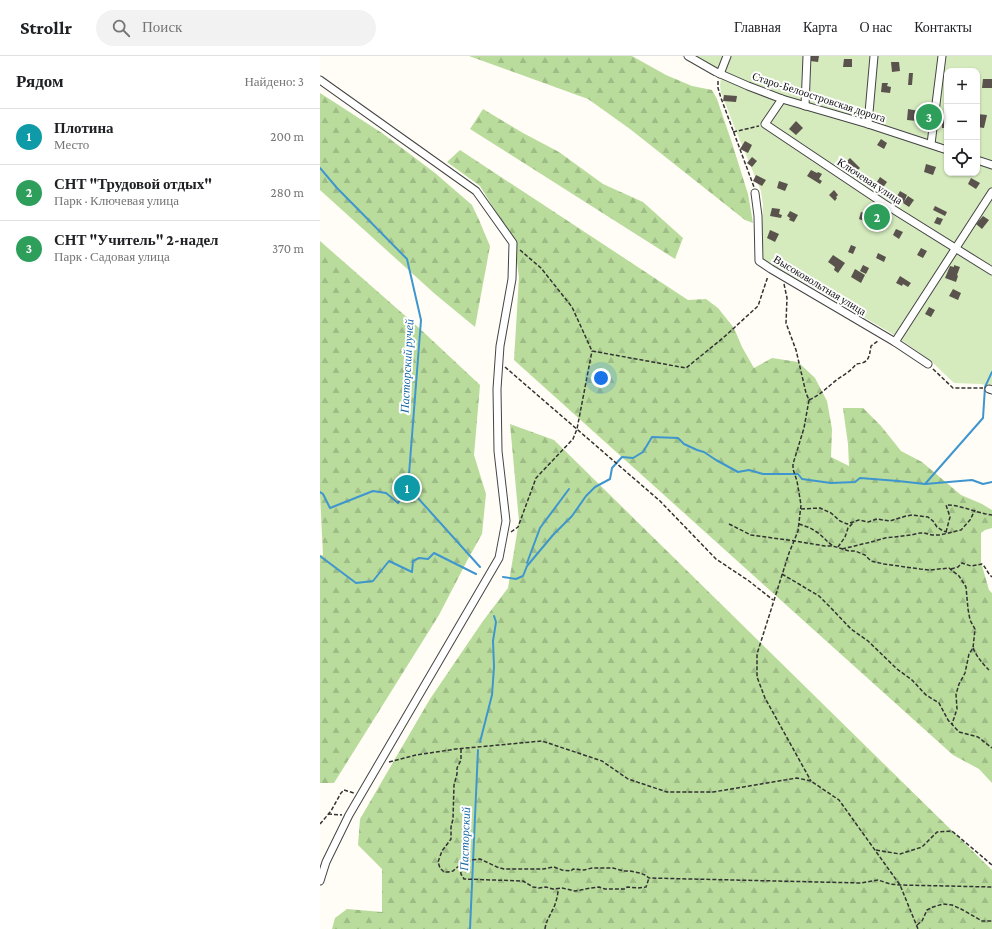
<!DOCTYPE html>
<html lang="ru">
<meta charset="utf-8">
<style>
:root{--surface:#fff;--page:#f2f2f2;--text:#202124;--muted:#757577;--line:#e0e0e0;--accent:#1a73e8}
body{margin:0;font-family:"Crimson Pro",serif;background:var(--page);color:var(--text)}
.controls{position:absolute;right:12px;top:12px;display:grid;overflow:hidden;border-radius:8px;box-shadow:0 1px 3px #0004}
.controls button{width:36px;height:36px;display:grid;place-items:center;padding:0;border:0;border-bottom:1px solid var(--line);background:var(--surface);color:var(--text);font:20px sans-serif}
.you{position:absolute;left:281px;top:322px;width:14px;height:14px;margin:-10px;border:3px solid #fff;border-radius:50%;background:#1a73e8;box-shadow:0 0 0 6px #1a73e833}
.badge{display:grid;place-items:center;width:26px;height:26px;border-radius:50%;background:var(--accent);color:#fff;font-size:13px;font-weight:700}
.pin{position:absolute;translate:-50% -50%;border:2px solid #fff;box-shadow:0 1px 4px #0006}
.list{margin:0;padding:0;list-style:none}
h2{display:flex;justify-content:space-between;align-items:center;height:52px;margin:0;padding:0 16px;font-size:17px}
h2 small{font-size:13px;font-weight:400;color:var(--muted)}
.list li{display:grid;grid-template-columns:26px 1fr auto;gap:12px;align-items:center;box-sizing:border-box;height:56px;padding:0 16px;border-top:1px solid var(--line)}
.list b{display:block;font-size:15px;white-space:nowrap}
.list p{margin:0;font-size:13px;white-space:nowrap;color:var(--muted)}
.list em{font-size:13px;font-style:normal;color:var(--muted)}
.icon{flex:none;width:22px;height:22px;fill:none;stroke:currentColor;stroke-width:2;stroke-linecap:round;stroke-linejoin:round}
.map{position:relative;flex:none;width:672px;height:873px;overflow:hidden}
header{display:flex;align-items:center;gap:24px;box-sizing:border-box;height:56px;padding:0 20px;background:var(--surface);border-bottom:1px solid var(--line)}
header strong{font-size:19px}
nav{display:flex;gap:22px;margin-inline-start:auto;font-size:14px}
.search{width:280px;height:36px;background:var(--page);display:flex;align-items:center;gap:10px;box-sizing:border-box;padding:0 14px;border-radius:22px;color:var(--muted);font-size:15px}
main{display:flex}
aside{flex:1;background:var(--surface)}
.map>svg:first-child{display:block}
.grass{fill:#d5ebbd;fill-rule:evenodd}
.forest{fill:url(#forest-firs)}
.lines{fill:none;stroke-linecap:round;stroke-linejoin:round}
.stream{stroke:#3f96cf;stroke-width:2}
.building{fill:#5a524d}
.minor-casing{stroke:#444;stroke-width:9}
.path{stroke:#333;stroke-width:1.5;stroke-dasharray:4 2;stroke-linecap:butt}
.minor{stroke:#fff;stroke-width:7}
.labels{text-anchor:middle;stroke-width:4;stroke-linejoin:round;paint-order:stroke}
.street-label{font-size:11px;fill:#111;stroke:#fff}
.water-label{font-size:12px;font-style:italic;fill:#1768a6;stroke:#fff}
</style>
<header>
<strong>Strollr</strong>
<div class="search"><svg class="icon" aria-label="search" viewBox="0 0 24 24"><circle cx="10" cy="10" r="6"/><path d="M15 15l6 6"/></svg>Поиск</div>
<nav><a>Главная</a><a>Карта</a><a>О нас</a><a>Контакты</a></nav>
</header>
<main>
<aside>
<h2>Рядом<small>Найдено: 3</small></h2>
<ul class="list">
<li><span class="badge" style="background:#0f9aa8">1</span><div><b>Плотина</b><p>Место</p></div><em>200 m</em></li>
<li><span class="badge" style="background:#2e9e5b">2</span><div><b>СНТ &quot;Трудовой отдых&quot;</b><p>Парк · Ключевая улица</p></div><em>280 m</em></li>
<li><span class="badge" style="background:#2e9e5b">3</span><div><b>СНТ &quot;Учитель&quot; 2-надел</b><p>Парк · Садовая улица</p></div><em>370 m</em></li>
</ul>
</aside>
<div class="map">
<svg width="672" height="873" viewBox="0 0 672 873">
<defs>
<pattern id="forest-firs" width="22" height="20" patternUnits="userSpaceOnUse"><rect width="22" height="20" fill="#b9dc9c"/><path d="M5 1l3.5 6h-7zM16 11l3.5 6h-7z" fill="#9ebc85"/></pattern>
</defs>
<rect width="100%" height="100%" fill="#fffdf5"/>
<path class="grass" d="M368,0H672V331L661,328L634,327L610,304L571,277L443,203L442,173L443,149L441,135L414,70L401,36L400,30L401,21ZM627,15H657V117H627Z"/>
<g class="forest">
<path d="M149,0H312L346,19L372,30L392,34L397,43L412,87L428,138L433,167L425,164L310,73L268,43Z"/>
<path d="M0,37L62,77L115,117L152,149L159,164L170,190L155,271L115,238L0,134Z"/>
<path d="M163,53L203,77L239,96L283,128L323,146L363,182L355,203L150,73Z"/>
<path d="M140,94L368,244L386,243L398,252L414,272L422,291L434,312L452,302L478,306L495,322L507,345L512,373L511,401L529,410L528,388L523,352H543L561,370L581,395L602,406L641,439L662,448L672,454V472L665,474L661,477V506L669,534L672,537V727L659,713L633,699L194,304L199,221L194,185L160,130L127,106Z"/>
<path d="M0,185L98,271L160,329L154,399L166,438L162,478L148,503L119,559L14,727H0V500L3,499L0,438Z"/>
<path d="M190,368L234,384L672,814V873H12L15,862L27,853L62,856V813L38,789L40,763L110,643L163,565L188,532L199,465Z"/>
</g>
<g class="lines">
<g class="stream">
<path d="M0,112L17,132L87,203L101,264L88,431L78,447L66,437L53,435L10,452L3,438L0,436"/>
<path d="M605,428L652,424L663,428L672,426"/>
<path d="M88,431L160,511"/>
<path d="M0,500L36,527L53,525L69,505L92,516L93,505L99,502L108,503L114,497L156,518"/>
<path d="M207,507L220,472L249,433"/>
<path d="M183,521L196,523L203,520L207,510L233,479L252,460L266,440L275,431L290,423L292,412L302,401L313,402L323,396L332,381L358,382L364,388L377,394L384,396L396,404L418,416L429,414L443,418H478L482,423L511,427L535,426L540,422L578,425L605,428L663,362L665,331L672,316"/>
<path d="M160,686L172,639L174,611L173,585L176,566L174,560"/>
<path d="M150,873L158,694"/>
</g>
</g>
<g class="building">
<path d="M491,0H499L498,6L490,5Z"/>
<path d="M524,3H532V11H523Z"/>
<path d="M571,6H579L580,15L572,16Z"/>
<path d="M589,17H593L592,29H588Z"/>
<path d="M663,23H672V32H662Z"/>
<path d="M562,27H568L567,30L571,31L570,37L561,36Z"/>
<path d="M404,39L417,40L416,46L403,45Z"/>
<path d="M588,53L599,55L597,65L587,64Z"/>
<path d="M657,58L667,59L664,72L657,71Z"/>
<path d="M621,60H627V72H622Z"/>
<path d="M476,65L483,72L476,79L469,73Z"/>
<path d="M561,83L567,87L564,93L557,89Z"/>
<path d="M425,85L432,89L428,97L420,93Z"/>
<path d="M432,101L437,105L432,111L427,107Z"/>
<path d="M530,102L540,112L535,117L525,107Z"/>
<path d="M606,108L616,111L613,119L604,116Z"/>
<path d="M491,114L497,117L498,116L502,118L499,123L502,125L500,128L487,120Z"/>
<path d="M436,119L446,124L442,130L433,125Z"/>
<path d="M560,121L567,126L562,133L555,129Z"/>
<path d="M651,122L660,127L656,133L648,128Z"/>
<path d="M459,125L468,128L465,135L457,132Z"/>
<path d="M514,134L518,139L516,141L517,142L515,145L509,139Z"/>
<path d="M580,135L587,139L584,146L576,142Z"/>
<path d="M588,140L594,144L589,151L583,147Z"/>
<path d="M615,150L627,156L625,160L613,154Z"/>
<path d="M452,152L460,153L459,158L462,159L461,162L450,160Z"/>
<path d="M470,155L478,159L474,166L469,164L470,162L467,160Z"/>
<path d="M566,155L570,159L564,165L560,160Z"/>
<path d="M541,156L547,158L544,165L539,163Z"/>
<path d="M663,160L669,164L662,173L656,168Z"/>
<path d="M617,161L623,163L620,169L614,167Z"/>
<path d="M576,173L583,176L579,183L573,179Z"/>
<path d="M450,174L459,178L455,186L447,182Z"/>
<path d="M531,189L536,191L533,198L528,196Z"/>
<path d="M601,192L607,195L603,202L597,199Z"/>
<path d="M558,197L566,201L564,206L556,202Z"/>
<path d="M513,199L525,207L518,217L514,214L515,211L508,206Z"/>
<path d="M543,209L549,212L546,218L540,215Z"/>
<path d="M634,209L640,211L637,219L638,220L636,226L625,222L630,210L634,211Z"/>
<path d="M535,213L545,219L541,227L531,221Z"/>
<path d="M580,220L591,227L588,231L583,228L582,230L576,227Z"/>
<path d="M633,233L641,237L638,244L629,240Z"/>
<path d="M609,251L615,254L611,261L605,258Z"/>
</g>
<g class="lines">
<g class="minor-casing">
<g id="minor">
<path d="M368,0L396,16L428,30L462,43L548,68L627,94"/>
<path d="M400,18L407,0"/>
<path d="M0,24L156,135L193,187L192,223L180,290L177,333L178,395L186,465L179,502L29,759L6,806L0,825"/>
<path d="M462,43L445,68L563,147L672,215"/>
<path d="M485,50L487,0"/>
<path d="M548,68L554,0"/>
<path d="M611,88L622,0"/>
<path d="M657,104L672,109"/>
<path d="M435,137L438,160L439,205L451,213L575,286L608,308"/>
<path d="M575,286L672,136"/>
<path d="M669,333L672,334"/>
</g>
</g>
<g class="path">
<path d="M398,25V32L401,42L434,131"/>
<path d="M413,76L439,70"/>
<path d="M200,194L221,212L252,251L272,295L366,312L403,282L438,250L448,220"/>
<path d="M464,228L467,242L466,267L476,294L486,337L489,344L484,372L473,408V413L477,425L481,449L478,475L476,480L469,497L437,598V621L445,642L491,725"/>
<path d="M185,311L340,445L396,503L429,525L453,544"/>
<path d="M613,313L633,332H663"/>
<path d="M489,344C500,339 504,334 513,327C520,320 530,317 536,308C549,307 549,302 551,290L558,285"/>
<path d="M481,453L500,452L511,457L520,465L527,468L539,464L548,466L557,463L570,465L586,460L592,459L608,461L613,465L617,471L623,475L627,476"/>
<path d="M409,468L431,479L475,485L505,490H513L529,495H535L545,499L551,505L564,508L600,513L610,514L629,512L639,520L646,531L648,553L650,564L655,573L653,592L649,598L645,617L639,628L636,638L637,653L632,668"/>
<path d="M479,468C484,470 490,471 495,475C502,479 506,485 513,490"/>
<path d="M191,476L198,471L216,422L253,383L257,373L272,295"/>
<path d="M626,476L630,461L626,449C642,449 656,457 672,459"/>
<path d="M518,491L525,481L528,472L534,466"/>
<path d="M522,493L551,486L565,482L591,479L600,477H604L612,479H620L641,474L650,464L655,454"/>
<path d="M631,513L638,511L642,507L651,510L662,508C666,511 667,517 672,521"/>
<path d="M462,518L499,540L511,552L531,573L548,585L577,613L592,624L606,639L619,647L628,664L639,676L658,681L672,692"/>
<path d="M653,592C657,601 662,607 669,614"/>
<path d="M141,693V704L137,712V718L134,729L133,763L131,771V783L122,795L118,806L120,812L124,816H128L133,815L136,812L151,804L160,803L177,811L184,813H223L234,811L242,814L251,815L253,813L264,814L272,812H293L304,815H310L320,817L325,819L329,822L541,827L558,824L570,828L580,829L672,831"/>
<path d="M69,706L96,699L136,693L222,685L282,705L308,723L347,736H393L477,722L491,725L519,744L580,829L598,873"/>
<path d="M8,758L22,759"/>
<path d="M0,768L11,755L21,737L24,734L34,737"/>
<path d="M556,794L580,798L602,791L617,776L632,775L672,809"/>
<path d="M140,810L141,818L144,823L203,825L213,831L219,832L226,831L233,833L242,832L255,835L271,832L279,831L285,833H305L307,831L318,832L326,831L329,822"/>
<path d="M597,869L602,865L607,854L613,851L623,848L632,849L641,853L662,865H672"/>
<path d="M225,873C226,865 229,862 232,855C235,850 238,840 238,834"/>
</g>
<use href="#minor" class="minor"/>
</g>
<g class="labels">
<g class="street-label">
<text transform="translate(499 41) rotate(18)" y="4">Старо-Белоостровская дорога</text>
<text transform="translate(550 125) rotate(33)" y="4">Ключевая улица</text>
<text transform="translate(500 229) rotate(31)" y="4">Высоковольтная улица</text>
</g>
<g class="water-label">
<text transform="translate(87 310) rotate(-87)" y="4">Пасторский ручей</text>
<text transform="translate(145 783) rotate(-88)" y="4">Пасторский</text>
</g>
</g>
</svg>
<div class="controls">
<button>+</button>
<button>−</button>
<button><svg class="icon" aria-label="locate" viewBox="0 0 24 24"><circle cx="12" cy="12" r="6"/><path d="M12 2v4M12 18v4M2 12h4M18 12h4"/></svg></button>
</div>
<div class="you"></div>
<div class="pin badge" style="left:87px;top:432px;background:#0f9aa8">1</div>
<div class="pin badge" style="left:557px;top:161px;background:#2e9e5b">2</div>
<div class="pin badge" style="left:609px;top:61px;background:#2e9e5b">3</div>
</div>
</main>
